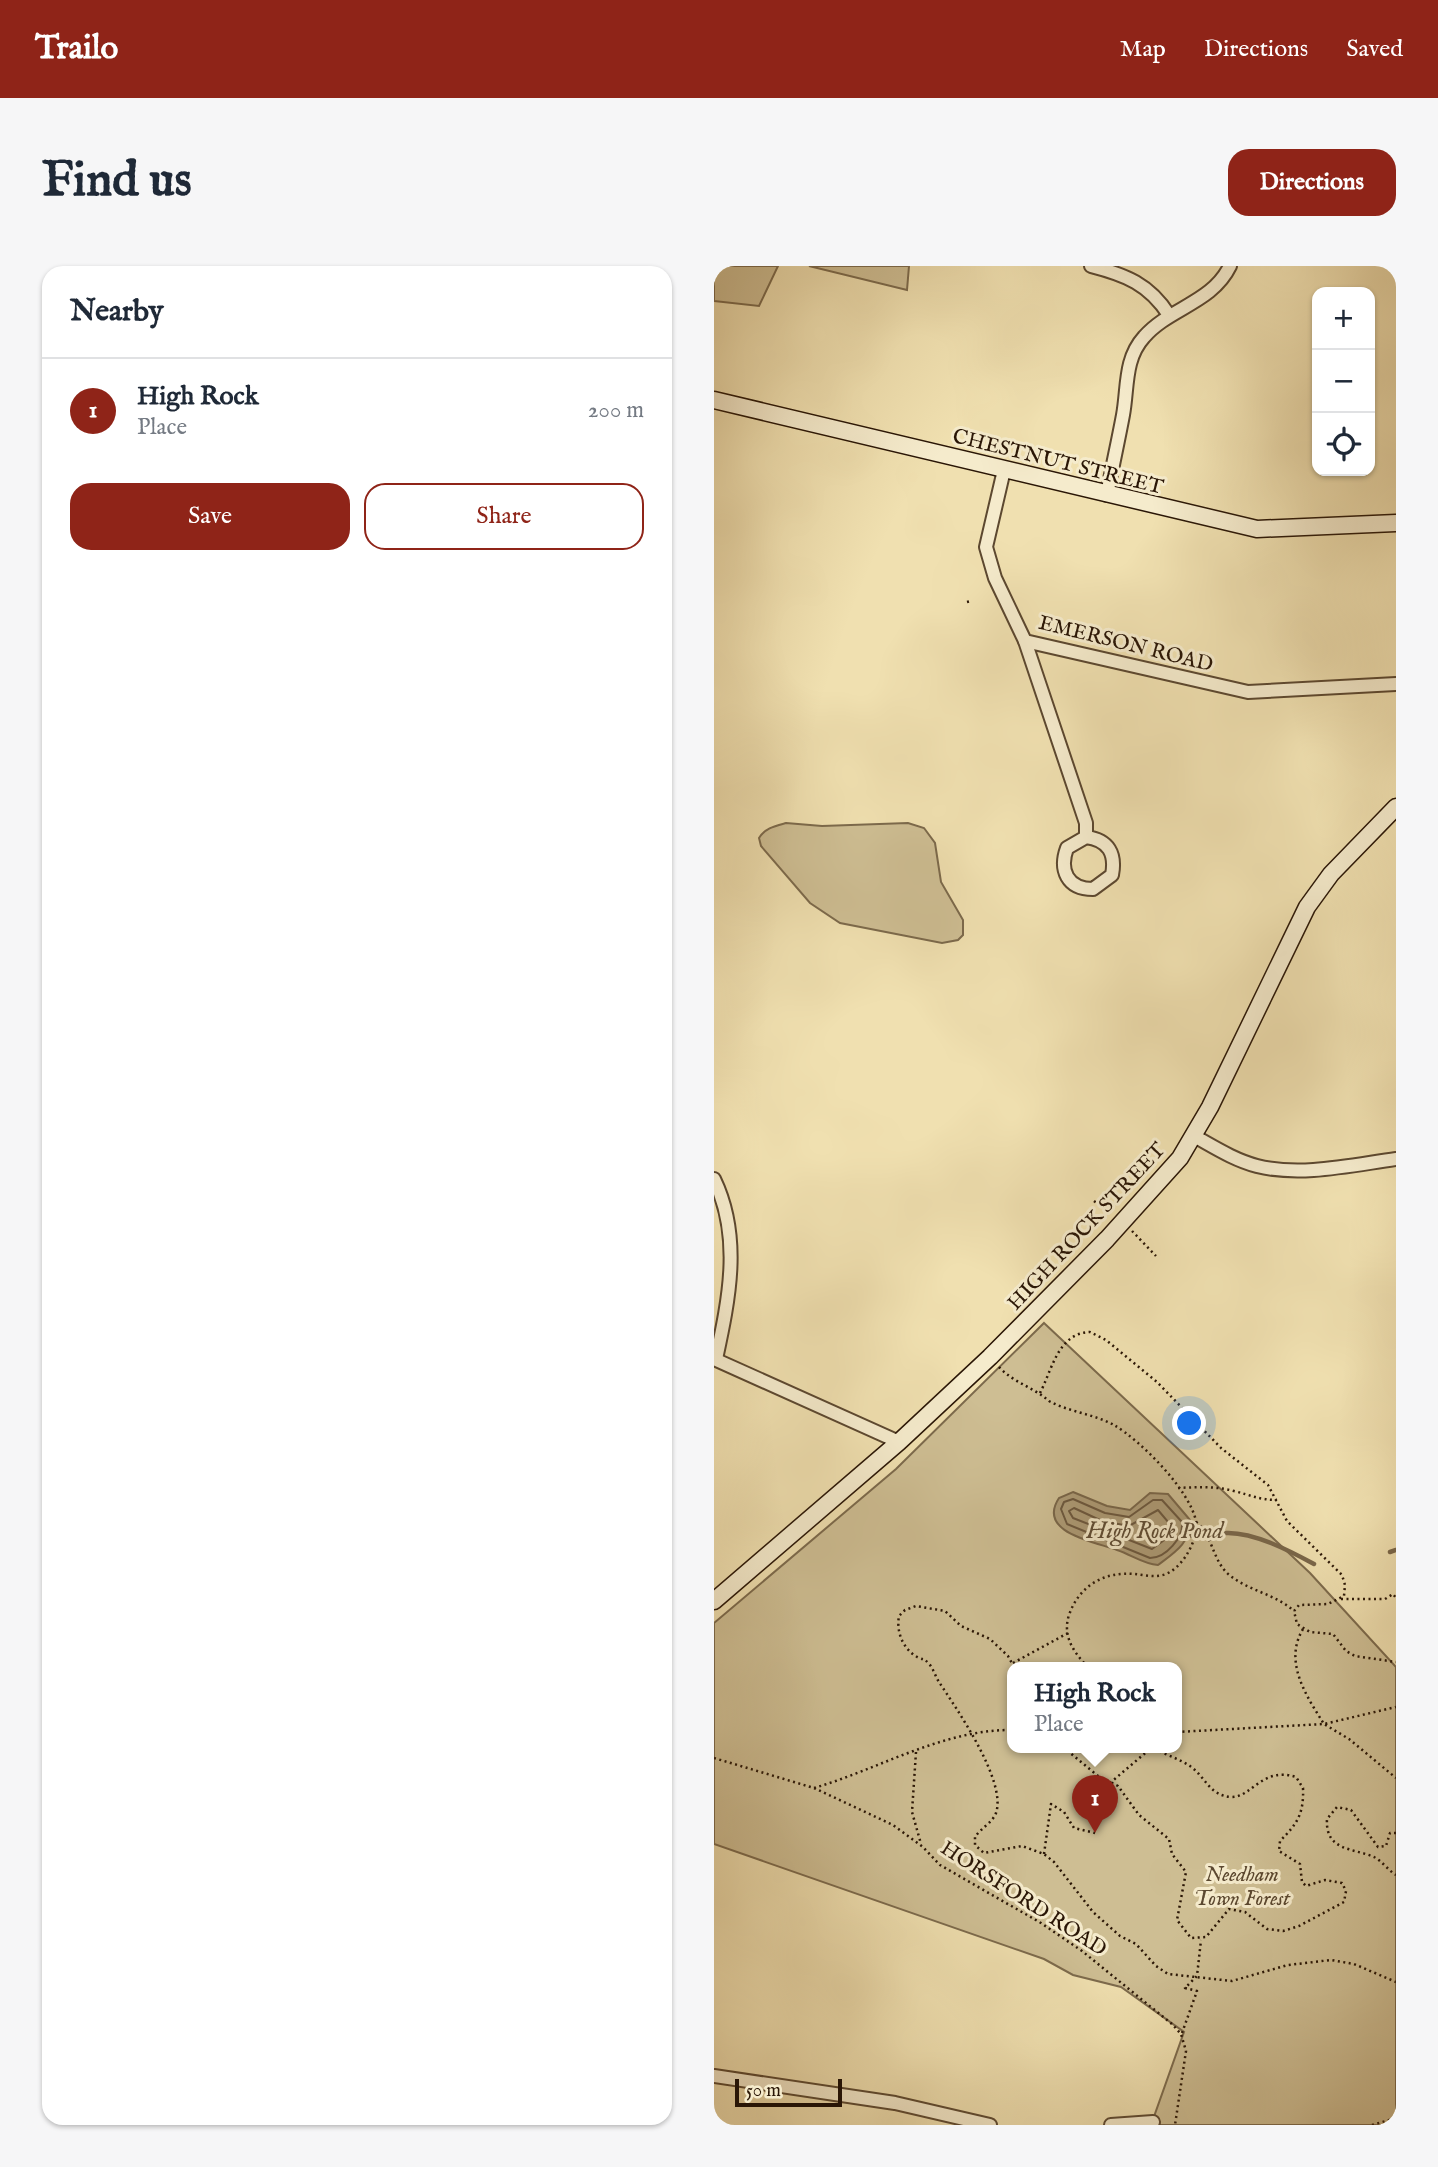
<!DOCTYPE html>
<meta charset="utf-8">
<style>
:root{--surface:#fff;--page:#f6f6f7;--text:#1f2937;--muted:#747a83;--line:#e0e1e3;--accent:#8f2418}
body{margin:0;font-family:"IM FELL English",serif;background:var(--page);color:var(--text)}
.controls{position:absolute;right:21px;top:21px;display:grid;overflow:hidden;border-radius:14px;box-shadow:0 2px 5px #0004}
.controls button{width:63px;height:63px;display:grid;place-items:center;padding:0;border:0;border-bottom:2px solid var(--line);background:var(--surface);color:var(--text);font:35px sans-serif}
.scale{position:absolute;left:21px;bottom:18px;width:107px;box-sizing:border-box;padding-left:7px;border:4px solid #2a1606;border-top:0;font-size:19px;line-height:24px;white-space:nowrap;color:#2a1606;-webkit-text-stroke:5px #f5ebcc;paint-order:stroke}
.you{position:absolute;left:476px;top:1158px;width:24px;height:24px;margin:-18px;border:5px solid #fff;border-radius:50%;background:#1a73e8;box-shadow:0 0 0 10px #1a73e833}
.badge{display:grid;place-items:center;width:46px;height:46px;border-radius:50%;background:var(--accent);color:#fff;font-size:23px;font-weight:700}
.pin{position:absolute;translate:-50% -58px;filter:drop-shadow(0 2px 4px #0008)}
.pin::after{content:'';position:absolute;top:37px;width:24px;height:21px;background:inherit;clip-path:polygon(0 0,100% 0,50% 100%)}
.popup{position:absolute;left:293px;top:1396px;width:175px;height:91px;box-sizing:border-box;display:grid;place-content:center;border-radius:14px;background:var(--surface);filter:drop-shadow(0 2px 5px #0005);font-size:23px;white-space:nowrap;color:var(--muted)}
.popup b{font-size:26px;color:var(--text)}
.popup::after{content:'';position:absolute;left:50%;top:100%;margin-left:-14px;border:14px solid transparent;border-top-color:var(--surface)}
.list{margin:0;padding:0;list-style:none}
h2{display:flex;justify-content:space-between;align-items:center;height:91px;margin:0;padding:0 28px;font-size:30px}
h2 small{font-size:23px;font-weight:400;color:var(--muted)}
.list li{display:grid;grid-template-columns:46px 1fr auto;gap:21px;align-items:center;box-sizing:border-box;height:105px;padding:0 28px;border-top:2px solid var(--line)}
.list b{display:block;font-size:26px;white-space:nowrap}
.list p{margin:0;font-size:23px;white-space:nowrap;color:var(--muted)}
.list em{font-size:23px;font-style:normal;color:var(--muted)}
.actions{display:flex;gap:14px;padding:21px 28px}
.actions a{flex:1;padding:16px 0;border:2px solid var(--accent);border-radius:21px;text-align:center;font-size:24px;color:var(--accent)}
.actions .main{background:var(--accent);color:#fff}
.icon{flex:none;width:38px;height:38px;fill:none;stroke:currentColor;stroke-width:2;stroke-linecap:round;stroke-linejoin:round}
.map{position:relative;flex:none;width:682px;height:1859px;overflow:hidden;border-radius:21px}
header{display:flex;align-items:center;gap:42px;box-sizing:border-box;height:98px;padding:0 35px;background:var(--accent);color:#fff}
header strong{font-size:33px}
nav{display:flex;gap:38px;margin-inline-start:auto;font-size:24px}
.intro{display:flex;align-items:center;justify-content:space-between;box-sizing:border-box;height:168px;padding:0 42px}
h1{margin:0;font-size:49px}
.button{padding:18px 32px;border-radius:21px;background:var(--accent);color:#fff;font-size:24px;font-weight:700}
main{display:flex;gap:42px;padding:0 42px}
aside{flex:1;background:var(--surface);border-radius:21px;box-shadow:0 2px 5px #0004}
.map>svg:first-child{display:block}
.green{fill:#cebe93;stroke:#7c6a4c;stroke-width:2;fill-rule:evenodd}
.water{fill:#ad9b76;stroke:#796649;stroke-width:2}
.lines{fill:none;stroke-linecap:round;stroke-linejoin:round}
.shore{stroke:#6c583e;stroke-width:2}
.stream{stroke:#796649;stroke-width:4.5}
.street-casing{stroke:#5c4830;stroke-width:16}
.secondary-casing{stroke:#2a1606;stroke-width:19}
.path{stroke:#2a1606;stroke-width:2.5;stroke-dasharray:2 3.5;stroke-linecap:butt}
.street{stroke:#f5ebcc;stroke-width:12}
.secondary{stroke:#f5ebcc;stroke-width:16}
.labels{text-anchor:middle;stroke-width:6;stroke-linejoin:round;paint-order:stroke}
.street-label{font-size:21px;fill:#2a1606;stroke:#f5ebcc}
.park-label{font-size:21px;font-style:italic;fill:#5b4830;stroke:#f5ebcc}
.water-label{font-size:23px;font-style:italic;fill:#5e4b33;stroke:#f5ebcc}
</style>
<header>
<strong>Trailo</strong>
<nav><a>Map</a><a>Directions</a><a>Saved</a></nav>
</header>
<div class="intro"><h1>Find us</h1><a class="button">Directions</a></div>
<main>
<aside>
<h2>Nearby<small></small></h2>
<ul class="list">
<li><span class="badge">1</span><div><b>High Rock</b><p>Place</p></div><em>200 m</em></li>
</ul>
<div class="actions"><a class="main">Save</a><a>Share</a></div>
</aside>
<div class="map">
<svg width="682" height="1859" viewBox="0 0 682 1859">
<rect width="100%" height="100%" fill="#f0e0b0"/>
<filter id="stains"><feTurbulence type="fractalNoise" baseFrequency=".00286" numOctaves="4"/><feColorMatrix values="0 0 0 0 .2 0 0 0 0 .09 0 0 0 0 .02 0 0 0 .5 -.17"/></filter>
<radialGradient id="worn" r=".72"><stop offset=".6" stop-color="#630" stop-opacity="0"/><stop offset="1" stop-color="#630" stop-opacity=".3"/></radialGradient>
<g class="green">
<path d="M0,0H64L45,40L0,35Z"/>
<path d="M95,0H195L193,24Z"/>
<path d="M72,557L108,560L194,557L210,562L221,577L227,616L249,654V669L244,674L228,677L126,657L96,637L47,580L45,572C51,562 61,560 72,557Z"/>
<path d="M330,1057L596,1307L682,1401V1859H437L470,1766L407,1721L359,1709L330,1693L0,1578V1357L182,1203ZM299,1401H463V1481H299Z"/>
</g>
<path class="water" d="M359,1226L393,1240L416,1244L436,1227L454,1228L476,1254C477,1277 460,1287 444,1299C429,1298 418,1289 403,1284C382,1276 322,1267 345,1232Z"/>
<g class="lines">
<g class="shore">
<path d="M359,1233L391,1247L415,1251L439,1234H448L468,1256C470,1271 452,1292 436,1292L353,1258L347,1243L350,1236Z"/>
<path d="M360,1242L388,1255L415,1260L444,1244L460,1263L453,1272L438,1283L359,1252L355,1245Z"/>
</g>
<g class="stream">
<path d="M475,1269C493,1274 496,1267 512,1267C540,1266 576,1285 600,1298"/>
<path d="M676,1286L682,1284"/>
</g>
<g class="street-casing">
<g id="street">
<path d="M377,0C412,9 435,18 455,49"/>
<path d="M290,204L272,281L281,312L311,375L534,426L682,418"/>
<path d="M393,229C398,202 404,176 409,149C414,122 410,93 430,71C455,42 498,37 516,0"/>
<path d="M311,375L372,557V571L353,582C345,604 353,623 379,623L398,609C402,588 395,574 372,571"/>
<path d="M480,870C500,881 520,894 543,900C587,911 638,899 682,893"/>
<path d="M0,913C28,971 15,1033 2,1093"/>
<path d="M0,1093L185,1176"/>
<path d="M0,1810L181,1837L276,1859"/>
<path d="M397,1859L439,1856"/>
</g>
</g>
<g class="secondary-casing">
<g id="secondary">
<path d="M0,134L543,263L682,257"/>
<path d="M0,1335L185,1176L276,1091L393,973L466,892L496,841L593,641L617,608L682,541"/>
</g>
</g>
<g class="path">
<path d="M253,336L257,335"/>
<path d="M409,370V367"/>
<path d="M380,935L396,947"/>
<path d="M418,965L442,990"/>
<path d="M285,1101C300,1117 319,1121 335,1135C355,1146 380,1148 400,1159C427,1175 475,1223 482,1255C484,1267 478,1280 472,1290C467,1297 461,1304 452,1308C442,1312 431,1309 421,1308C390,1305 365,1320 355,1349C348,1370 360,1387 374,1401"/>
<path d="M326,1127C338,1104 344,1067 376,1066L392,1074L443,1116L507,1182L554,1219L573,1255L628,1309L631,1319L630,1330L614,1338L585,1339L580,1345L583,1358L596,1366L619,1368L632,1385L641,1390L682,1396"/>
<path d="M464,1222C483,1221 501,1220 520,1225C536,1229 546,1234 563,1234"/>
<path d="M482,1256C498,1268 498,1292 513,1307C533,1325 560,1327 580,1345"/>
<path d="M627,1333H671L679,1328L682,1332"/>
<path d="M589,1363C569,1396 593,1431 610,1458L682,1441"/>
<path d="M299,1397L354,1367"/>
<path d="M300,1401L294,1390L276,1373L247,1360L231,1345L202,1340L191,1344L185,1350C182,1366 189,1384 205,1392C210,1394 210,1392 214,1397C219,1401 221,1410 225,1416C242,1442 293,1515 282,1547C279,1556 267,1562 261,1571V1579L270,1587L308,1580L330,1588L340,1596L379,1646L406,1670L422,1678L442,1700L454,1708L518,1715L574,1699L617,1694L640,1698L682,1716"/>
<path d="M299,1416L295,1429L299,1438"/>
<path d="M463,1466L610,1458L635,1473L682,1512"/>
<path d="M349,1481L384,1510L404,1520L425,1549L455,1573L458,1588L472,1606L463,1654L477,1672L492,1671L515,1643L531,1646L553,1663L569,1665L585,1660L630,1636L632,1625L628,1617L611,1614L592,1620L588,1616L586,1598L565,1585L566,1575C583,1558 590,1548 589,1522L582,1511C549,1500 538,1531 518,1531C495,1530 492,1511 476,1500C464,1492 449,1488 437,1481"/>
<path d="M202,1486L198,1546L207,1578"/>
<path d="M0,1492L100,1522L179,1559L209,1581L226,1599L327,1657L368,1685L458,1758L467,1768L472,1785L461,1859"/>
<path d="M396,1517L436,1483"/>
<path d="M100,1522C165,1503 230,1463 299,1464"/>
<path d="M682,1567H676L672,1580L664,1581L637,1544L623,1541L613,1553C611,1585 639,1582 660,1591C668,1595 674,1604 682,1609"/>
<path d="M330,1588L337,1538L350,1546L360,1562L381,1567"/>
<path d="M468,1767L483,1725L471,1722L483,1710L487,1674"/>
<path d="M658,1859L682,1852"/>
</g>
<use href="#street" class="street"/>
<use href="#secondary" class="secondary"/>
</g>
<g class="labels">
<g class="street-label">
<text transform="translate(344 195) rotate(14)" y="7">CHESTNUT STREET</text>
<text transform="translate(412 377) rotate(14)" y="7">EMERSON ROAD</text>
<text transform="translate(372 960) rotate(-47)" y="7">HIGH ROCK STREET</text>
<text transform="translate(310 1632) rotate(33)" y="7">HORSFORD ROAD</text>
</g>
<g class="park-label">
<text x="528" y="1615">Needham<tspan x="528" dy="24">Town Forest</tspan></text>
</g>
<g class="water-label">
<text x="441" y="1272">High Rock Pond</text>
</g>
</g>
<rect width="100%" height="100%" filter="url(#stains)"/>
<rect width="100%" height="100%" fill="url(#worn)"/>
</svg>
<div class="controls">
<button>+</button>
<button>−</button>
<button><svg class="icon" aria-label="locate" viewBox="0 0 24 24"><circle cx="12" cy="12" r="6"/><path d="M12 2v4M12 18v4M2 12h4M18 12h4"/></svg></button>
</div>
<div class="scale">50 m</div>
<div class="you"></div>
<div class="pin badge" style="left:381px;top:1567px">1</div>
<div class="popup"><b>High Rock</b>Place</div>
</div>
</main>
